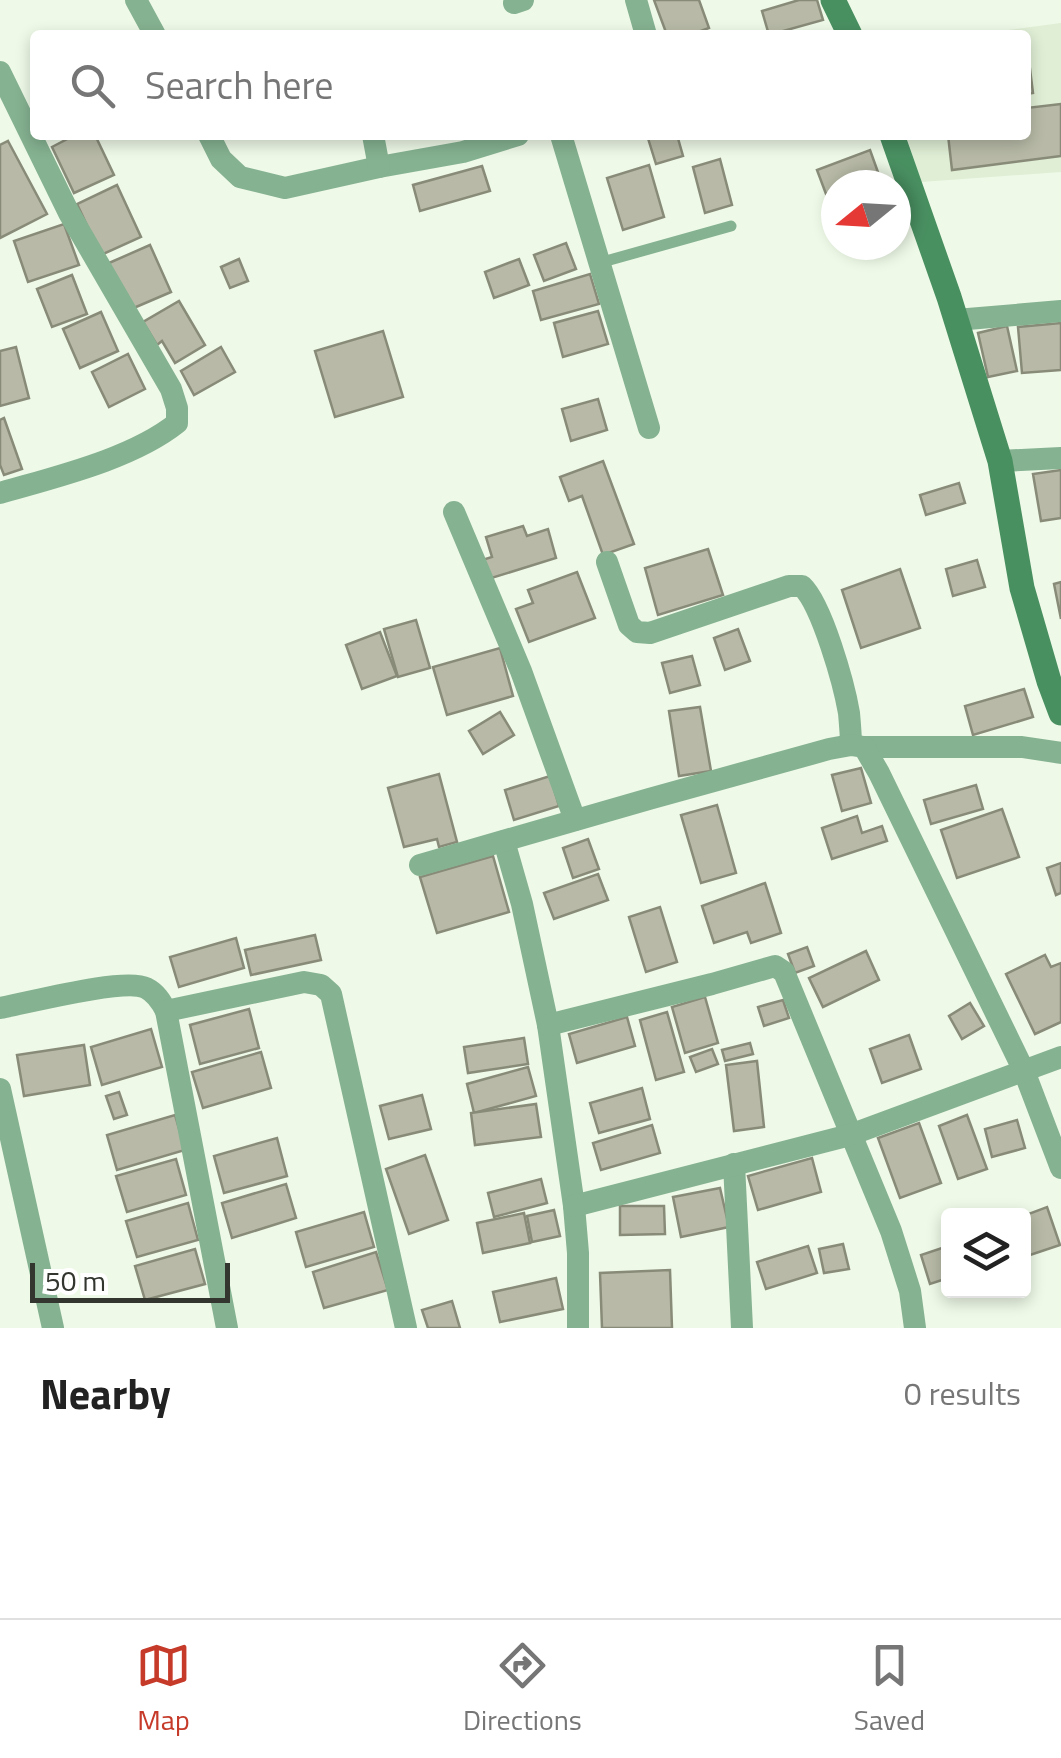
<!DOCTYPE html>
<style>
:root{--surface:#fff;--page:#f6f6f6;--text:#222;--muted:#767676;--line:#e0e0e0;--accent:#c63a29}
body{margin:0;font-family:"Titillium Web",sans-serif;background:var(--page);color:var(--text)}
.controls{position:absolute;right:30px;bottom:30px;display:grid;overflow:hidden;border-radius:10px;box-shadow:0 5px 15px #0003}
.controls button{width:90px;height:90px;display:grid;place-items:center;padding:0;border:0;border-bottom:2px solid var(--line);background:var(--surface);color:var(--text);font:50px sans-serif}
.compass{position:absolute;left:821px;top:170px;width:90px;height:90px;border-radius:50%;background:var(--surface);box-shadow:0 5px 15px #0003;rotate:252deg}
.scale{position:absolute;left:30px;bottom:25px;width:200px;box-sizing:border-box;padding-left:10px;border:5px solid #32362f;border-top:0;font-size:28px;line-height:35px;white-space:nowrap;color:#32362f;-webkit-text-stroke:8px #fff;paint-order:stroke}
.list{margin:0;padding:0;list-style:none}
h2{display:flex;justify-content:space-between;align-items:center;height:130px;margin:0;padding:0 40px;font-size:42px}
h2 small{font-size:32px;font-weight:400;color:var(--muted)}
.icon{flex:none;width:55px;height:55px;fill:none;stroke:currentColor;stroke-width:2;stroke-linecap:round;stroke-linejoin:round}
.map{position:relative;flex:none;width:1061px;height:1328px;overflow:hidden}
.search{position:absolute;background:var(--surface);box-shadow:0 5px 15px #0003;left:30px;right:30px;top:30px;height:110px;display:flex;align-items:center;gap:25px;box-sizing:border-box;padding:0 35px;border-radius:10px;color:var(--muted);font-size:38px}
.sheet{height:290px;background:var(--surface)}
nav{display:flex;justify-content:space-around;align-items:center;box-sizing:border-box;height:140px;border-top:2px solid var(--line);background:var(--surface);font-size:28px;color:var(--muted)}
nav a{display:grid;justify-items:center;gap:5px}
nav .on{color:var(--accent)}
.map>svg:first-child{display:block}
.built{fill:#dfeed5}
.building{fill:#b8baa7;stroke:#898b79;stroke-width:2.5}
.lines{fill:none;stroke-linecap:round;stroke-linejoin:round}
.lane{stroke:#85b291;stroke-width:11}
.street{stroke:#85b291;stroke-width:22}
.secondary{stroke:#499061;stroke-width:25}
</style>
<div class="map">
<svg width="1061" height="1328" viewBox="0 0 1061 1328">
<rect width="100%" height="100%" fill="#eef9e7"/>
<path class="built" d="M1061,23V172L921,182L906,135H1026V35H971Z"/>
<g class="building">
<path d="M654,0H699L709,28L690,35H667Z"/>
<path d="M799,0H817L823,20L769,35L762,11Z"/>
<path d="M1026,37L1033,93L1026,94Z"/>
<path d="M1061,104V156L952,170L948,135H1026V108Z"/>
<path d="M75,135H95L114,175L74,193L52,147Z"/>
<path d="M647,135H677L683,156L656,164Z"/>
<path d="M8,141L47,214L0,238V145Z"/>
<path d="M870,150L879,175L852,185H836V191L826,194L817,170Z"/>
<path d="M720,159L732,205L705,213L693,167Z"/>
<path d="M649,165L664,217L623,230L607,178Z"/>
<path d="M482,166L490,191L420,211L413,185Z"/>
<path d="M117,185L141,237L101,255L77,204Z"/>
<path d="M64,224L79,265L28,282L14,241Z"/>
<path d="M566,243L576,269L544,281L534,255Z"/>
<path d="M150,245L171,292L129,310L109,263Z"/>
<path d="M239,259L248,281L230,288L221,267Z"/>
<path d="M519,259L529,285L494,298L485,272Z"/>
<path d="M590,274L599,304L541,320L533,291Z"/>
<path d="M72,275L87,314L52,327L37,289Z"/>
<path d="M179,301L205,345L175,363L162,341L157,345L143,322Z"/>
<path d="M598,311L608,344L563,357L554,323Z"/>
<path d="M101,312L118,351L80,368L63,329Z"/>
<path d="M1061,323V370L1022,373L1018,327Z"/>
<path d="M1007,326L1017,371L988,377L978,333Z"/>
<path d="M383,331L403,397L335,417L315,351Z"/>
<path d="M16,347L29,398L0,406V351Z"/>
<path d="M221,347L235,372L194,395L181,371Z"/>
<path d="M128,354L145,389L109,407L92,372Z"/>
<path d="M598,399L607,430L571,441L562,409Z"/>
<path d="M4,418L22,469L4,475L0,465V420Z"/>
<path d="M603,461L634,544L603,555L582,496L569,501L560,477Z"/>
<path d="M1061,470V518L1041,521L1033,474Z"/>
<path d="M959,483L965,503L926,515L920,495Z"/>
<path d="M523,526L527,536L548,529L556,558L485,580L479,561L492,557L486,537Z"/>
<path d="M708,549L723,595L658,615L645,568Z"/>
<path d="M977,560L985,587L953,596L946,569Z"/>
<path d="M900,569L920,628L861,648L842,590Z"/>
<path d="M577,572L595,618L529,642L516,609L533,603L528,590Z"/>
<path d="M1061,582V619L1054,584Z"/>
<path d="M416,620L430,668L398,677L384,629Z"/>
<path d="M738,629L750,661L725,670L714,638Z"/>
<path d="M380,632L397,676L362,689L346,645Z"/>
<path d="M500,648L513,696L447,715L433,667Z"/>
<path d="M692,656L700,685L670,693L662,663Z"/>
<path d="M1024,689L1033,717L973,735L965,706Z"/>
<path d="M700,707L711,771L679,776L669,711Z"/>
<path d="M500,712L514,735L483,754L469,731Z"/>
<path d="M861,768L871,803L842,811L832,775Z"/>
<path d="M439,774L457,842L439,847L437,839L404,847L388,788Z"/>
<path d="M550,776L559,806L514,820L505,790Z"/>
<path d="M976,785L983,809L931,824L924,800Z"/>
<path d="M717,805L736,873L701,883L681,815Z"/>
<path d="M1002,809L1019,857L957,878L941,830Z"/>
<path d="M857,816L862,833L882,826L887,841L832,859L822,828Z"/>
<path d="M588,839L599,869L573,878L563,848Z"/>
<path d="M493,856L509,912L437,933L420,877Z"/>
<path d="M1061,863V893L1056,895L1047,868Z"/>
<path d="M598,874L608,900L554,919L544,893Z"/>
<path d="M765,883L781,933L751,943L747,932L714,943L702,906Z"/>
<path d="M660,907L677,962L646,972L629,917Z"/>
<path d="M315,935L321,960L251,975L245,950Z"/>
<path d="M236,938L244,968L179,987L170,957Z"/>
<path d="M807,947L814,966L795,973L788,954Z"/>
<path d="M866,951L879,980L823,1007L809,978Z"/>
<path d="M1045,955L1051,967L1061,963V1022L1035,1034L1006,974Z"/>
<path d="M705,997L718,1043L685,1053L672,1007Z"/>
<path d="M783,1000L789,1018L764,1026L758,1007Z"/>
<path d="M970,1003L984,1026L962,1039L949,1016Z"/>
<path d="M249,1009L259,1048L200,1064L190,1025Z"/>
<path d="M667,1012L684,1072L656,1080L640,1020Z"/>
<path d="M627,1017L635,1046L577,1063L569,1034Z"/>
<path d="M151,1029L162,1067L102,1085L91,1047Z"/>
<path d="M909,1035L921,1069L882,1083L870,1049Z"/>
<path d="M524,1038L528,1064L468,1073L464,1047Z"/>
<path d="M750,1043L753,1054L725,1061L722,1050Z"/>
<path d="M84,1045L90,1085L24,1096L17,1055Z"/>
<path d="M712,1049L718,1064L696,1072L690,1057Z"/>
<path d="M261,1052L271,1088L203,1108L192,1072Z"/>
<path d="M757,1061L764,1127L734,1131L726,1065Z"/>
<path d="M528,1067L536,1096L474,1113L467,1084Z"/>
<path d="M642,1088L650,1119L599,1133L590,1103Z"/>
<path d="M119,1092L127,1115L114,1119L106,1096Z"/>
<path d="M422,1095L431,1129L389,1139L380,1106Z"/>
<path d="M536,1104L541,1137L475,1145L471,1113Z"/>
<path d="M175,1115L185,1150L117,1170L107,1135Z"/>
<path d="M967,1115L987,1169L958,1179L939,1126Z"/>
<path d="M1017,1120L1025,1148L992,1157L985,1129Z"/>
<path d="M919,1123L941,1183L900,1198L878,1138Z"/>
<path d="M652,1125L660,1153L601,1170L593,1143Z"/>
<path d="M277,1138L287,1176L224,1193L214,1156Z"/>
<path d="M425,1155L448,1220L409,1234L386,1169Z"/>
<path d="M812,1158L821,1192L758,1210L748,1176Z"/>
<path d="M176,1159L186,1195L127,1212L116,1176Z"/>
<path d="M541,1179L547,1203L494,1217L488,1193Z"/>
<path d="M286,1184L296,1218L232,1238L222,1203Z"/>
<path d="M720,1188L729,1227L681,1237L673,1197Z"/>
<path d="M188,1203L198,1240L137,1257L126,1221Z"/>
<path d="M620,1206H664L665,1234L620,1235Z"/>
<path d="M1047,1207L1060,1245L1024,1257L1023,1216Z"/>
<path d="M554,1210L560,1236L532,1242L527,1216Z"/>
<path d="M364,1212L374,1247L306,1267L296,1232Z"/>
<path d="M524,1213L530,1243L483,1253L477,1223Z"/>
<path d="M843,1244L849,1269L824,1273L819,1249Z"/>
<path d="M808,1246L817,1273L766,1289L757,1262Z"/>
<path d="M948,1246V1278L930,1284L921,1255Z"/>
<path d="M195,1249L205,1284L145,1300L135,1266Z"/>
<path d="M376,1252L388,1290L324,1308L313,1272Z"/>
<path d="M670,1270L672,1328H602L600,1273Z"/>
<path d="M556,1278L563,1309L500,1322L493,1292Z"/>
<path d="M452,1301L460,1328H428L422,1310Z"/>
</g>
<g class="lines">
<path class="lane" d="M599,263L731,226"/>
<g class="street">
<path d="M136,0L155,35"/>
<path d="M636,0L646,35"/>
<path d="M514,3L523,0"/>
<path d="M0,72L69,213L171,389L177,408V423C132,459 55,477 0,493"/>
<path d="M209,135L221,159L240,177L285,188L379,167L463,152L518,135"/>
<path d="M373,135L379,167"/>
<path d="M561,135L649,428"/>
<path d="M956,320L1061,311"/>
<path d="M1000,461L1061,458"/>
<path d="M454,512L521,671L575,820"/>
<path d="M607,562L629,625L637,632L650,633L789,586H802C822,605 844,684 849,713C850,724 851,735 851,745"/>
<path d="M864,747H1022L1061,753"/>
<path d="M504,841L522,904L548,1025L574,1206L578,1253V1328"/>
<path d="M420,865L649,799L829,749L851,745L864,747L879,773L1024,1071L1061,1168"/>
<path d="M0,1008C28,1003 125,977 146,988C156,993 161,1001 166,1011L227,1328"/>
<path d="M166,1011L304,982L321,985L331,994L406,1328"/>
<path d="M548,1025L712,984L775,966L784,972L891,1231L910,1291L915,1328"/>
<path d="M0,1089L53,1328"/>
<path d="M734,1164L742,1328"/>
<path d="M574,1206L850,1135L1061,1057"/>
</g>
<g class="secondary">
<path d="M833,0L850,35"/>
<path d="M892,135L949,297L1000,461L1022,588L1049,681L1061,713"/>
</g>
</g>
</svg>
<div class="controls">
<button><svg class="icon" aria-label="layers" viewBox="0 0 24 24"><path d="M12 4l9 5-9 5-9-5zM3 14l9 5 9-5"/></svg></button>
</div>
<svg class="compass" viewBox="-18 -18 36 36"><path d="M0-13l5 13h-10z" fill="#e53935"/><path d="M0 13l5-13h-10z" fill="#767676"/></svg>
<div class="scale">50 m</div>
<div class="search"><svg class="icon" aria-label="search" viewBox="0 0 24 24"><circle cx="10" cy="10" r="6"/><path d="M15 15l6 6"/></svg>Search here</div>
</div>
<section class="sheet">
<h2>Nearby<small>0 results</small></h2>
<ul class="list">
</ul>
</section>
<nav>
<a class="on"><svg class="icon" aria-label="map" viewBox="0 0 24 24"><path d="M3 6l6-2 6 2 6-2v14l-6 2-6-2-6 2zM9 4v14M15 6v14"/></svg>Map</a>
<a><svg class="icon" aria-label="directions" viewBox="0 0 24 24"><path d="M12 3l9 9-9 9-9-9zM9 14v-3h6M13 9l2 2-2 2"/></svg>Directions</a>
<a><svg class="icon" aria-label="saved" viewBox="0 0 24 24"><path d="M7 4h10v16l-5-4-5 4z"/></svg>Saved</a>
</nav>
